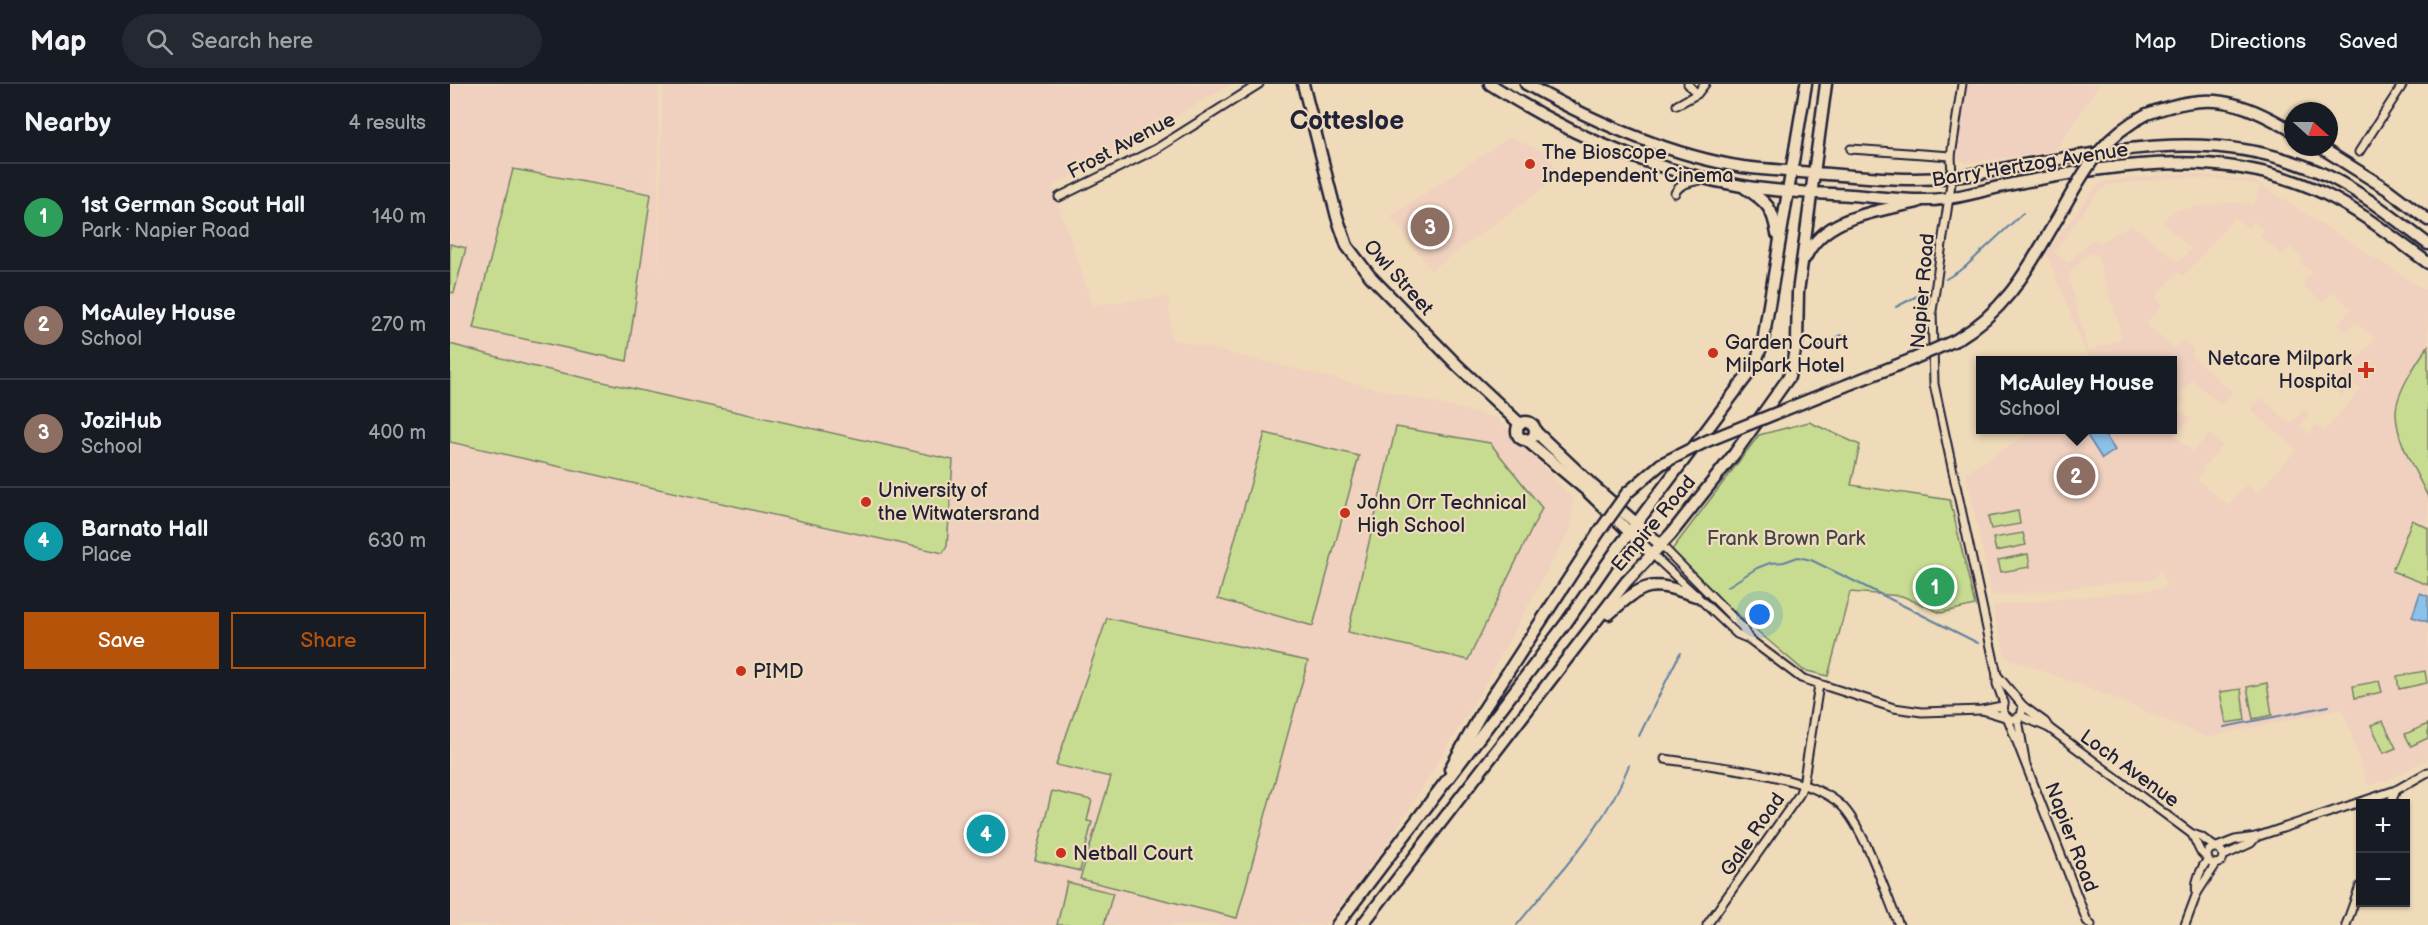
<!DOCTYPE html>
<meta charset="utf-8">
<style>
:root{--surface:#171b24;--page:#242831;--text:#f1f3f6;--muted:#9ea1a6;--line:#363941;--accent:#b45309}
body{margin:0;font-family:"Balsamiq Sans",sans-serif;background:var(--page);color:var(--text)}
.controls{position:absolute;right:18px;bottom:18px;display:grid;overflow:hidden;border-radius:0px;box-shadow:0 2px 4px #0004}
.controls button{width:54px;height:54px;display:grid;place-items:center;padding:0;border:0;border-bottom:2px solid var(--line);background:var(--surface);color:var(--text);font:30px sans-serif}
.compass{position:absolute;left:1834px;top:18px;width:54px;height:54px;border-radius:50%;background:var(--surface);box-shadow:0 2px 4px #0004;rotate:111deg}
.you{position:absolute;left:1310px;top:531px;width:21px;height:21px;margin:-15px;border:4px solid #fff;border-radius:50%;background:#1a73e8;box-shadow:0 0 0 9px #1a73e833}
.badge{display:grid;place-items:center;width:39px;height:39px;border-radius:50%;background:var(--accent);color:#fff;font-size:20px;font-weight:700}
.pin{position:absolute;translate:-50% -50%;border:3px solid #fff;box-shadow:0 2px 6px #0006}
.popup{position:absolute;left:1526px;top:272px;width:201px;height:78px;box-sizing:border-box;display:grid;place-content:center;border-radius:0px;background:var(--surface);filter:drop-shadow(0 2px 4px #0005);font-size:20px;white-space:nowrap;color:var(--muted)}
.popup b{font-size:22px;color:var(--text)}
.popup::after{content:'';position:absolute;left:50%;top:100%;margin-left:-12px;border:12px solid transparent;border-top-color:var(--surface)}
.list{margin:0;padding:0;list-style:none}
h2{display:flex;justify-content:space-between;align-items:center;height:78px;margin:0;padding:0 24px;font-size:26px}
h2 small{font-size:20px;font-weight:400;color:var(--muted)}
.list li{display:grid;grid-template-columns:39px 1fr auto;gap:18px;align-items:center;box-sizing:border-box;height:108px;padding:0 24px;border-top:2px solid var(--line)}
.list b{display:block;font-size:22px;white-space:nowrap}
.list p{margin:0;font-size:20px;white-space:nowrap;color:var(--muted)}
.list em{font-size:20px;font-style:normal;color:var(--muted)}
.actions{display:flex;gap:12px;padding:18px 24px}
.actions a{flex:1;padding:14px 0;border:2px solid var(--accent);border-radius:0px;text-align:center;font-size:21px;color:var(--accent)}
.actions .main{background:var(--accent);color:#fff}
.icon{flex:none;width:33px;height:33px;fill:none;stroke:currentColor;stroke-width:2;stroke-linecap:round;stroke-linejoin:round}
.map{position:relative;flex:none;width:1978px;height:841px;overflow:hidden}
header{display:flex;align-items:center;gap:36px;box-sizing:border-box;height:84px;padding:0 30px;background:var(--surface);border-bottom:2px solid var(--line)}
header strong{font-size:28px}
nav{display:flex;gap:33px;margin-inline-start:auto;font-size:21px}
.search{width:420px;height:54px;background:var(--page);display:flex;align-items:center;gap:15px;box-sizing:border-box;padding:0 21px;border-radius:33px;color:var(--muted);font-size:22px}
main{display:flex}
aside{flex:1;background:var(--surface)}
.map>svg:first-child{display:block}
.built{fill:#f0d0be;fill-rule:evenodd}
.green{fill:#c8dc91;stroke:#757f66;stroke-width:1.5}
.water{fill:#8cc1e9;stroke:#6281a3;stroke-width:1.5}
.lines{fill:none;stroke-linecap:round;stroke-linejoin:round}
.stream{stroke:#6281a3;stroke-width:2}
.street-casing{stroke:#22223b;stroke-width:11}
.secondary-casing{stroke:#22223b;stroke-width:15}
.street{stroke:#efdbb9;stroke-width:7}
.secondary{stroke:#efdbb9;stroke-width:10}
.secondary-bridge-casing{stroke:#22223b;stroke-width:15;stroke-linecap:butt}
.secondary-bridge{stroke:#efdbb9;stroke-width:10}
.poi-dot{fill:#c8321e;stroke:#efdbb9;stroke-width:2}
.labels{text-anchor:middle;stroke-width:4.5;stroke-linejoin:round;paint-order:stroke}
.street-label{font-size:20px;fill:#22223b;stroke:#efdbb9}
.poi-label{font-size:20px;fill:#22223b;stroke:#efdbb9;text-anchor:start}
.park-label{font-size:20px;fill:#43474c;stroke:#efdbb9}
.district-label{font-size:26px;font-weight:bold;fill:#22223b;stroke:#efdbb9}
</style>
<header>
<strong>Map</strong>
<div class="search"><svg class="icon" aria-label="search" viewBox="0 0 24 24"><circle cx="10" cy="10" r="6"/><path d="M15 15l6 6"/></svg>Search here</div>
<nav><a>Map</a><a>Directions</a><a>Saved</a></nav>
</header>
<main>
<aside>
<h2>Nearby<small>4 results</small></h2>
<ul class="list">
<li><span class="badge" style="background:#2e9e5b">1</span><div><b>1st German Scout Hall</b><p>Park · Napier Road</p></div><em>140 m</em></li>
<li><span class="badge" style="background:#8d6e63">2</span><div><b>McAuley House</b><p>School</p></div><em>270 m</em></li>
<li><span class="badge" style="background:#8d6e63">3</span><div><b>JoziHub</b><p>School</p></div><em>400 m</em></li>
<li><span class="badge" style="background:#0f9aa8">4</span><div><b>Barnato Hall</b><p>Place</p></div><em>630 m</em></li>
</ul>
<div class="actions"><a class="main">Save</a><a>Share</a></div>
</aside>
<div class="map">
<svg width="1978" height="841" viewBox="0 0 1978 841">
<rect width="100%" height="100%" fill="#efdbb9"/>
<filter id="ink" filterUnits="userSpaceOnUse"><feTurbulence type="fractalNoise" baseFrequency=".0167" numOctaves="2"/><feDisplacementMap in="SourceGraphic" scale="12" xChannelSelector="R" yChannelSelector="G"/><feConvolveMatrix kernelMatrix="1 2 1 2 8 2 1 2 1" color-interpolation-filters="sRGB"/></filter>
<g filter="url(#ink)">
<g class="built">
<path d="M0,0H208V204L213,0H782L602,103L643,221L718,213L721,255L1047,334L1123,415L1121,443L1030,609L938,759L875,841H0Z"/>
<path d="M1518,0H1649L1605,67L1516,79L1507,73L1506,65Z"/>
<path d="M1060,53L1094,68L1111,91L981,186L941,132Z"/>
<path d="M1733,89L1804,97L1978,208V675L1942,694L1918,702L1893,625L1757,653L1645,606L1555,573L1543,522L1717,504L1711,485L1704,495L1542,512L1516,389L1585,346H1722V276H1639L1596,168L1648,101L1657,97ZM1729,93L1783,96L1810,102L1804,121L1781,118L1722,127L1712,138L1742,165L1729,178L1682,141L1649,159L1645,155L1641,157L1618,179L1604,168L1644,113L1657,101ZM1785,133L1798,144L1804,138L1814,146L1810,152L1832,171L1840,163L1853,174L1850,179L1862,189L1852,200L1873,219L1883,208L1902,225L1888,240L1896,248L1905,237L1925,255L1882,303L1891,313L1903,299L1911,305L1875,347L1866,341L1859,350L1850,342L1859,330L1854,325L1841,340L1811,314L1801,326L1847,365L1807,409L1797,400L1778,422L1747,395L1754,387L1752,384L1772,362L1759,350L1743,368L1725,352L1740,335L1727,324L1734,316L1729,311L1742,296L1771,321L1782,308L1740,271L1744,266L1732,256L1724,265L1696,240L1712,221L1705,214L1728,188L1733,192ZM1638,169L1647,171L1673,254L1638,268L1618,190Z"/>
</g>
<g class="green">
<path d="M63,85L201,110L177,277L23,244Z"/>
<path d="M0,160L16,164L4,209L0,208Z"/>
<path d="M0,260L77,281L503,376L497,462L493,469L0,358Z"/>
<path d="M1978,262V413C1966,387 1947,359 1946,330C1945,310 1967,278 1978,262Z"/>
<path d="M1359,338L1410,361L1401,401L1500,416L1525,521L1491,529L1452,512L1400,508L1378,592L1353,586L1218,471L1309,351Z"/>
<path d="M946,343L1040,359L1092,424L1018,576L898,548Z"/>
<path d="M815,349L909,372L863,542L768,515Z"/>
<path d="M1568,427L1570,440L1541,445L1538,433Z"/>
<path d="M1962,436L1978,444V501L1942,487Z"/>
<path d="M1573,449L1576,461L1546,467L1543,454Z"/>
<path d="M1578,470L1580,483L1551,488L1548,476Z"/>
<path d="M657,534L858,577L787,834L630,795L661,693L606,681Z"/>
<path d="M1975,587L1977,599L1949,605L1947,592Z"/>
<path d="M1929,597L1932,608L1905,614L1903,602Z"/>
<path d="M1817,599L1822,631L1803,635L1797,603Z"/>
<path d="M1791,605L1795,636L1776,639L1770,608Z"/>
<path d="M1933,637L1946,664L1934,669L1921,641Z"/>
<path d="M1978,640V654L1961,662L1955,650Z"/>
<path d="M602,707L642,716L637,737L642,738L630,787L585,776Z"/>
<path d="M617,798L663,809L654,841H607Z"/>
</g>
<g class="water">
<path d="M1639,346H1652L1665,366L1652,375L1635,348Z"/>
<path d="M1970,509L1978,512V538L1962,533Z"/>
</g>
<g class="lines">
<g class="stream">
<path d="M1496,195L1514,184L1573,129"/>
<path d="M1446,223L1473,209"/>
<path d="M1366,264L1392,251"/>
<path d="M1277,503L1307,484L1320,479L1334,478L1348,473L1361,476L1410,500L1528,559"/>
<path d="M1774,643L1879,622"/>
<path d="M1189,652L1230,569"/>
<path d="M1067,841C1107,791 1156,742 1179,681"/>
</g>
<g class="street-casing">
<g id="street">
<path d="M1238,0L1247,10"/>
<path d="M1512,0L1501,72L1502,93L1482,227L1484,300L1547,591V600L1554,619"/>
<path d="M1227,21L1247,10L1255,0"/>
<path d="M1401,65L1501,72"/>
<path d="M1909,68L1953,0"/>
<path d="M1225,109C1230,98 1244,98 1254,95"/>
<path d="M609,113L706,65L809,0"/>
<path d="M1211,461L1292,543L1299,555"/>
<path d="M1202,470L1287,550L1299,555L1351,594L1444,624L1472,628L1532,626L1552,622"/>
<path d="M1547,591L1573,622L1595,638L1599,644L1742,750L1751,753L1765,763"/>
<path d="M1554,619L1553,629L1561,636L1571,632L1573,622"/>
<path d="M1532,626L1555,633"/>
<path d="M1571,632L1599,644"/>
<path d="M1558,635L1637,837L1641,841"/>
<path d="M1568,635L1575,676"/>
<path d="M1215,675C1260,682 1359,690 1391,721C1414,743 1436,810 1449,841"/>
<path d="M1940,720L1946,706"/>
<path d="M1742,750L1750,767L1757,774"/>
<path d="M1767,763L1785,756L1806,753L1946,706L1978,688"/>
<circle cx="1765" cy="772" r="8"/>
<path d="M1773,772L1801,759L1806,753"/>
<path d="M1747,809C1744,799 1751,784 1758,775"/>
<path d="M1257,841L1349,711L1353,701L1369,601"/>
<path d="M1735,841L1747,809L1766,780"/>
<path d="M1896,841L1910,802"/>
</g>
</g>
<g class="secondary-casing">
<g id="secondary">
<path d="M853,0L887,133L897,162L920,192L1008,282L1070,340"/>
<path d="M1040,0C1116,49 1202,87 1292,102C1327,108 1364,109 1401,111C1427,113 1454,117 1480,116C1511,115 1542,103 1573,98C1675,79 1778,63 1875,110C1912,128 1945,155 1978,179"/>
<path d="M1076,0C1142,37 1218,71 1293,83C1317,86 1341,87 1364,89C1410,92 1456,98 1502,93C1524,91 1546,86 1568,82C1677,64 1775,42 1880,93C1916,111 1946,136 1978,160"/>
<path d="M1697,30C1760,7 1787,15 1843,47"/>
<path d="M1870,63L1937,105L1978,136"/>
<path d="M1295,104C1317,118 1323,124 1327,150"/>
<path d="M1355,174C1375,131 1427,128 1468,118"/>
<path d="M1506,256C1560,224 1579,182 1610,130"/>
<path d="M1359,316L1463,275"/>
<circle cx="1076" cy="347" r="9"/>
<path d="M1085,347L1142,401L1211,461"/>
<path d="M1075,355L1136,406L1202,470"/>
<path d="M1177,409L1211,380"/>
<path d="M1159,530C1195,498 1200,496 1246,512"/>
<path d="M1000,685L1032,628L1149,448"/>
<path d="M887,841L1116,539L1168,464L1303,284L1313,259L1316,239L1356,0"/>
<path d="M912,841L1176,498L1221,450L1285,369L1339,293L1347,258L1348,208L1376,0"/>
</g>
</g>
<use href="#street" class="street"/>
<use href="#secondary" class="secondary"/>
<g class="secondary-bridge-casing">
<g id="secondary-bridge">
<path d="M1610,130C1635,86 1651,53 1697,30"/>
<path d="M1463,275L1506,256"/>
<path d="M1211,380L1257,357L1359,316"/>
<path d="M1149,448L1177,409"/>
</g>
</g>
<use href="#secondary-bridge" class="secondary-bridge"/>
</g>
</g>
<g class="poi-dot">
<circle cx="1080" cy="80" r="6"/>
<circle cx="1263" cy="269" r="6"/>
<path d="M1913 277h6v6h6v6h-6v6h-6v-6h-6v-6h6z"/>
<circle cx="416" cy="418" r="6"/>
<circle cx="895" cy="429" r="6"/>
<circle cx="291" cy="587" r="6"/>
<circle cx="611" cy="769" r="6"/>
</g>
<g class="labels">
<g class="street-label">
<text transform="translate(671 61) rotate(-28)" y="7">Frost Avenue</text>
<text transform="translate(1580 80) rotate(-9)" y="7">Barry Hertzog Avenue</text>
<text transform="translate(949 193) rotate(48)" y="7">Owl Street</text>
<text transform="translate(1472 207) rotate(-85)" y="7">Napier Road</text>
<text transform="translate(1203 439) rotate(-50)" y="7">Empire Road</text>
<text transform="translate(1680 684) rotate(36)" y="7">Loch Avenue</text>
<text transform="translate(1302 750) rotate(-55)" y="7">Gale Road</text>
<text transform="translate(1622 753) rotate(69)" y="7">Napier Road</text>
</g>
<g class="poi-label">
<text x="1092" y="75">The Bioscope<tspan x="1092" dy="23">Independent Cinema</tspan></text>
<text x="1275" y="265">Garden Court<tspan x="1275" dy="23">Milpark Hotel</tspan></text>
<text x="1902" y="281" text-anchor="end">Netcare Milpark<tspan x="1902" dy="23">Hospital</tspan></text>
<text x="428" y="413">University of<tspan x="428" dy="23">the Witwatersrand</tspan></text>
<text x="907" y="425">John Orr Technical<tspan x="907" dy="23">High School</tspan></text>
<text x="303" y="594">PIMD</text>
<text x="623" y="776">Netball Court</text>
</g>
<g class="park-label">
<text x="1336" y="461">Frank Brown Park</text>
</g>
<g class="district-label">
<text x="897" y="45">Cottesloe</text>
</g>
</g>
</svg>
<div class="controls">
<button>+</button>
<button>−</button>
</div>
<svg class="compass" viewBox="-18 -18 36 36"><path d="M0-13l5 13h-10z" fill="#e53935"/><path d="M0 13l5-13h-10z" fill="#9ea1a6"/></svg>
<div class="you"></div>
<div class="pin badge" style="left:1485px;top:503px;background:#2e9e5b">1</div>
<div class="pin badge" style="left:1626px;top:392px;background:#8d6e63">2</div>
<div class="popup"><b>McAuley House</b>School</div>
<div class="pin badge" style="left:980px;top:143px;background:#8d6e63">3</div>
<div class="pin badge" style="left:536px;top:750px;background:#0f9aa8">4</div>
</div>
</main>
